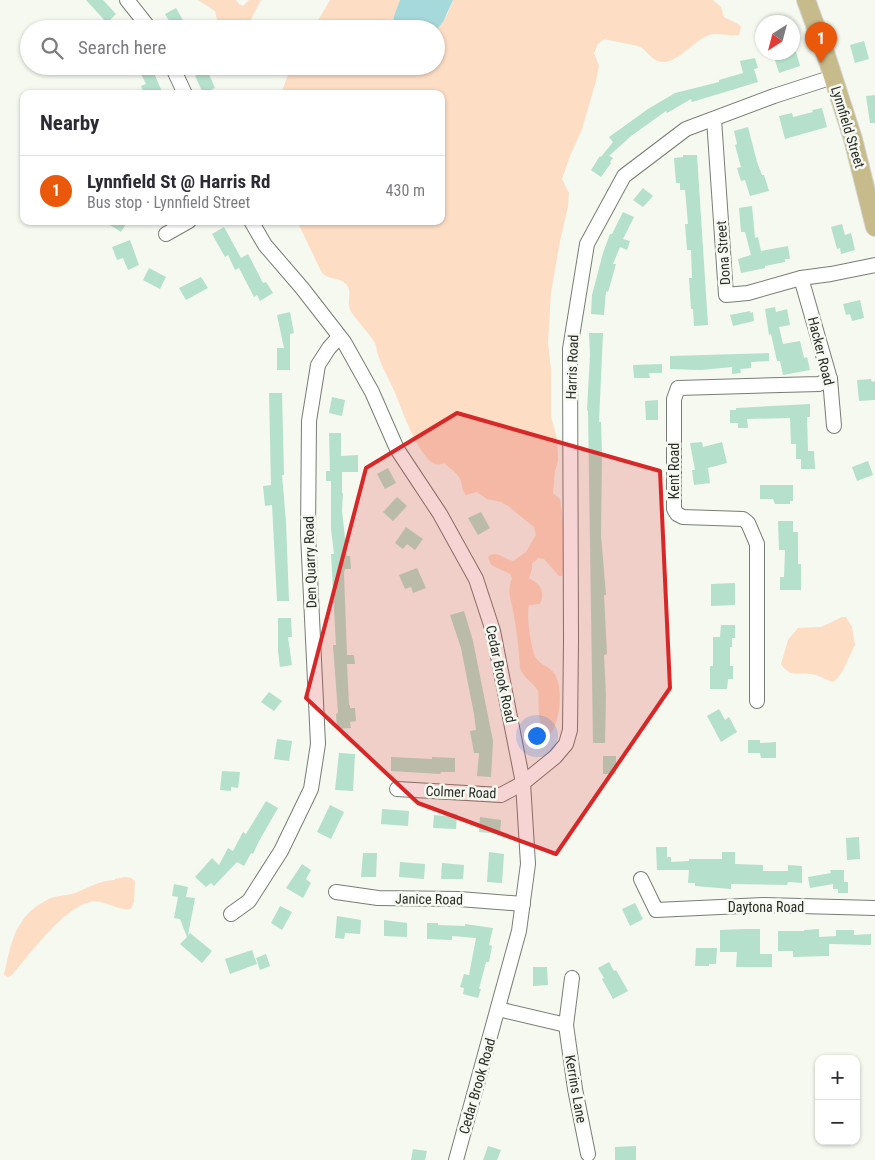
<!DOCTYPE html>
<meta charset="utf-8">
<style>
:root{--surface:#fff;--page:#f7f7f7;--text:#2b2b33;--muted:#7c7c81;--line:#e1e1e2;--accent:#ea580c}
body{margin:0;font-family:"Roboto Condensed",sans-serif;background:var(--page);color:var(--text)}
.controls{position:absolute;right:15px;bottom:15px;display:grid;overflow:hidden;border-radius:10px;box-shadow:0 1px 4px #0004}
.controls button{width:45px;height:45px;display:grid;place-items:center;padding:0;border:0;border-bottom:1px solid var(--line);background:var(--surface);color:var(--text);font:25px sans-serif}
.compass{position:absolute;left:755px;top:15px;width:45px;height:45px;border-radius:50%;background:var(--surface);box-shadow:0 1px 4px #0004;rotate:216deg}
.you{position:absolute;left:536px;top:735px;width:18px;height:18px;margin:-12px;border:4px solid #fff;border-radius:50%;background:#1a73e8;box-shadow:0 0 0 8px #1a73e833}
.badge{display:grid;place-items:center;width:32px;height:32px;border-radius:50%;background:var(--accent);color:#fff;font-size:16px;font-weight:700}
.pin{position:absolute;translate:-50% -41px;filter:drop-shadow(0 1px 2px #0008)}
.pin::after{content:'';position:absolute;top:26px;width:18px;height:15px;background:inherit;clip-path:polygon(0 0,100% 0,50% 100%)}
.list{margin:0;padding:0;list-style:none}
h2{display:flex;justify-content:space-between;align-items:center;height:65px;margin:0;padding:0 20px;font-size:21px}
h2 small{font-size:16px;font-weight:400;color:var(--muted)}
.list li{display:grid;grid-template-columns:32px 1fr auto;gap:15px;align-items:center;box-sizing:border-box;height:70px;padding:0 20px;border-top:1px solid var(--line)}
.list b{display:block;font-size:19px;white-space:nowrap}
.list p{margin:0;font-size:16px;white-space:nowrap;color:var(--muted)}
.list em{font-size:16px;font-style:normal;color:var(--muted)}
.icon{flex:none;width:28px;height:28px;fill:none;stroke:currentColor;stroke-width:2;stroke-linecap:round;stroke-linejoin:round}
.map{position:relative;flex:none;width:875px;height:1160px;overflow:hidden}
.search{position:absolute;background:var(--surface);box-shadow:0 1px 4px #0004;left:20px;top:20px;width:425px;height:55px;display:flex;align-items:center;gap:12px;box-sizing:border-box;padding:0 18px;border-radius:28px;color:var(--muted);font-size:19px}
.panel{position:absolute;background:var(--surface);box-shadow:0 1px 4px #0004;left:20px;top:90px;width:425px;height:135px;border-radius:10px}
.map>svg:first-child{display:block}
.green{fill:#fdddc4}
.water{fill:#a6d9db}
.building{fill:#b5e0cb}
.lines{fill:none;stroke-linecap:round;stroke-linejoin:round}
.minor-casing{stroke:#787d75;stroke-width:16}
.major-casing{stroke:#d4d5d4;stroke-width:20}
.minor{stroke:#fff;stroke-width:14}
.major{stroke:#c8bb8b;stroke-width:18}
.marked{fill:#d62828;fill-opacity:0.2;stroke:#d62828;stroke-width:4;stroke-linejoin:round}
.labels{text-anchor:middle;stroke-width:5;stroke-linejoin:round;paint-order:stroke}
.street-label{font-size:14px;fill:#2a2c29;stroke:#f5f9f0}
</style>
<div class="map">
<svg width="875" height="1160" viewBox="0 0 875 1160">
<rect width="100%" height="100%" fill="#f5f9f0"/>
<g class="green">
<path d="M198,0H236L239,4L243,6L249,0H261L246,29H219L215,11Z"/>
<path d="M330,0H400L394,16L392,29H313Z"/>
<path d="M453,0H713L721,7L724,17L740,25L741,28L739,35C730,37 719,32 709,35C695,40 677,63 663,62C653,62 649,53 642,48C638,45 611,41 604,39L598,44L594,53L599,66L596,81L582,129L570,156L562,179L569,193L568,207L560,241L551,293L548,342L551,370V416L557,439L558,454V461L555,471L553,493L560,499C564,524 566,548 564,573L562,576H559L544,559L538,558L532,564V569L529,578C540,584 546,591 540,604L529,605C526,615 531,649 536,658C540,665 549,666 554,673C564,687 560,722 550,735C535,730 540,704 538,691C533,682 523,678 520,668C519,651 517,633 514,616C512,600 506,595 512,578L510,574L491,565L488,557C495,549 504,559 513,561L526,552L536,535L534,527L508,506L501,502L487,499L477,492L466,495C461,490 463,485 460,479C457,472 449,468 444,463C424,476 401,406 395,393C390,380 382,368 378,355C376,351 377,347 375,343C370,333 350,315 349,306C348,298 352,290 346,284C339,277 329,280 322,273L297,221H441V94H281L291,66H436V30L447,15Z"/>
<path d="M842,617H846L852,627L855,645L842,672L835,681L832,682C825,679 817,674 809,674C795,672 791,678 781,664L788,640L798,628L821,627Z"/>
<path d="M125,877L131,878L135,881L134,902L131,909C117,911 104,899 90,902C63,908 30,954 12,975L8,977L4,975C11,943 15,915 49,899C57,895 66,896 75,893C90,887 98,881 115,880V879Z"/>
</g>
<path class="water" d="M400,0H453L443,22L436,30L392,29L394,16Z"/>
<g class="building">
<path d="M86,0H103L116,14L107,23Z"/>
<path d="M176,8L188,29H174L165,14Z"/>
<path d="M864,41L869,59L855,63L850,45Z"/>
<path d="M785,52H796L800,66L779,73L775,60L786,56Z"/>
<path d="M755,58L758,68L754,69L758,82L692,102L691,99L667,113L666,111L631,136L609,156L613,158L610,162L611,163L601,177L591,170L600,156L601,157L613,142L609,137L648,109L675,93L719,82V80L743,73L740,61Z"/>
<path d="M137,66H151L163,94H144L141,86L146,84Z"/>
<path d="M207,70L215,88L203,93L195,76Z"/>
<path d="M875,95V123H870L866,96Z"/>
<path d="M822,108L827,127L785,139L779,116L792,113L793,117L813,112L812,110Z"/>
<path d="M748,127L757,162L762,175H764L769,191L750,196L745,180L741,181L737,168L741,167L735,145L737,144L734,131Z"/>
<path d="M683,155H697L708,325L694,326L693,309H691L689,278H692L691,250H687L685,224H688L685,190H680V183H676L674,158L683,157Z"/>
<path d="M643,188L653,196L643,207L633,200Z"/>
<path d="M752,206L755,238L758,237L761,251L788,246L790,259H785V262L765,266V268L741,273L738,259L751,255L745,232H741L739,208Z"/>
<path d="M623,212L634,217L623,239L630,241L627,250L620,247L613,264H616L608,292L606,291L604,315L591,314L592,295L603,253L610,234H612Z"/>
<path d="M104,221H128L121,232Z"/>
<path d="M842,224L845,235L851,233L855,250L841,254L840,248L837,249L831,227Z"/>
<path d="M224,227L241,258L248,254L263,283L266,282L273,293L260,301L257,295L254,297L239,268L235,270L228,255L225,257L212,234Z"/>
<path d="M130,240L139,265L128,270L123,258L117,260L112,247Z"/>
<path d="M149,268L166,277L160,289L143,280Z"/>
<path d="M201,277L208,288L186,300L179,288Z"/>
<path d="M860,300L864,318L852,321L850,314L846,315L843,304Z"/>
<path d="M775,307L776,312L787,309L790,325L779,327L783,344L800,341L804,358L807,357L810,370L783,375L780,361H777L771,334L769,335L765,309Z"/>
<path d="M750,311V313L753,312L754,321L733,326L730,315Z"/>
<path d="M290,312L294,333L290,334V370H277V348H284L277,315Z"/>
<path d="M589,333H603L599,422H601L602,456L601,535L606,595H604L607,654L604,655L606,695L605,743H593L588,411L587,410L590,355Z"/>
<path d="M769,353V361L751,362V368L740,369L741,373L732,374V367L701,370L670,369V356Z"/>
<path d="M662,364V373H649L650,378H634L633,365Z"/>
<path d="M871,379L872,382L875,381V400L859,401L857,380Z"/>
<path d="M269,393H282L284,475H282L286,522L289,601H277L272,505L265,506L263,486L271,485Z"/>
<path d="M332,397L345,400L342,416L329,413Z"/>
<path d="M658,400V420H646L645,401Z"/>
<path d="M810,404V417H807L808,451H814L815,469H801V459H796V444H791L790,418L747,419L748,428H738V423H730V410H736V408Z"/>
<path d="M329,433H341V456L358,455V472H342V493H343L342,511L347,556H350L351,569H345L344,573L347,655H354L355,664H347L349,705H350V708H355L356,721L350,722L351,728L337,729L336,714L338,713L333,645H336L331,554H334L331,529V481H326V471H330Z"/>
<path d="M702,442L703,447L722,442L727,463L708,468L710,483L694,485L692,470H695L690,443Z"/>
<path d="M868,461L873,475L857,481L852,467Z"/>
<path d="M388,468L396,483L385,489L377,474Z"/>
<path d="M760,485H793V501H790V504H775L773,499H760Z"/>
<path d="M397,497L407,506L393,521L383,512Z"/>
<path d="M481,512L490,528L478,535L468,518Z"/>
<path d="M778,521H793V532H798V564H801V590H780V577H784L785,550H779Z"/>
<path d="M406,527L423,539L415,550L407,544L403,549L395,543Z"/>
<path d="M417,568L426,588L413,593L411,587L405,589L399,575Z"/>
<path d="M735,583V605L711,606V584Z"/>
<path d="M464,611L473,641L493,741L491,777L477,776L479,753H474L470,731L476,730L474,714L461,648L450,615Z"/>
<path d="M278,618H291L292,637H288L292,665L280,667L278,651Z"/>
<path d="M721,625H735V638H732V647H730V666H733V679H728L727,689H710V666H713V637H720Z"/>
<path d="M269,692L282,701L274,711L261,702Z"/>
<path d="M719,709L725,720L729,717L737,732L721,742L707,716Z"/>
<path d="M277,739L292,741L289,761L274,759Z"/>
<path d="M748,740H760V743L776,742V758H761L760,753H748Z"/>
<path d="M339,753L355,754L353,791L335,790Z"/>
<rect x="603" y="756" width="13" height="18"/>
<path d="M391,757L432,759V757L455,758V772H441L440,774L391,771Z"/>
<path d="M222,771L240,772L238,788L231,787V791L220,790Z"/>
<path d="M266,801L278,808L259,841L253,854L251,853L244,866L237,862L214,886L211,883L206,887L195,877L212,858L219,865L228,848L233,851L243,832L246,834Z"/>
<path d="M330,805L344,812L331,839L317,832Z"/>
<path d="M382,809L409,811L408,826L381,824Z"/>
<path d="M446,813L457,814L456,829L433,828L434,815L446,816Z"/>
<path d="M480,817L501,820L500,834L479,832Z"/>
<path d="M859,837L860,859L847,860L846,838Z"/>
<path d="M656,847H667V857H671V862L689,861V859H722V852H735V864L763,865V871H788V865L802,866V883L788,882L787,885L731,884V889L695,886V883H688L689,870H657Z"/>
<path d="M489,852L504,854L502,883L487,882Z"/>
<path d="M363,853H377L376,877H361Z"/>
<path d="M400,862L425,864L424,879L399,877Z"/>
<path d="M442,863L464,865L463,879H441Z"/>
<path d="M302,864L311,870L306,879L311,883L303,898L286,888Z"/>
<path d="M830,870H844V882H848V893H838V889H833V884L810,888L808,877L831,873Z"/>
<path d="M174,884L188,887L186,897L195,898L188,935L190,933L212,951L202,963L180,944L187,937L180,919L174,918L178,897L172,896Z"/>
<path d="M635,903L643,919L630,926L622,909Z"/>
<path d="M280,906L292,912L282,930L271,923Z"/>
<path d="M337,916L361,920L360,934L345,933L344,939L335,938Z"/>
<path d="M384,920L407,923V937L384,936Z"/>
<path d="M427,923H438V925L465,926V924L493,928L489,945L492,946L489,962H486L479,989H481L478,998L463,994L464,988L460,987L464,974L469,975L476,938L452,936V940L427,939Z"/>
<path d="M745,929H760V954H772V967H736L737,952H720V930Z"/>
<path d="M819,929V937L836,936V930H854V935L871,934V945L829,944V956L793,957V951H778V931H804V930Z"/>
<path d="M696,948H717L716,964H709V966H695Z"/>
<path d="M252,950L257,964L230,974L225,959Z"/>
<path d="M266,954L270,966L260,970L256,958Z"/>
<path d="M609,962L614,971L616,970L628,991L613,999L602,979L604,978L598,968Z"/>
<path d="M533,967H547L548,985L533,986Z"/>
<path d="M488,1146L501,1150L497,1160H483Z"/>
<path d="M636,1146V1160H615V1147Z"/>
<path d="M413,1149L427,1151L425,1160H411Z"/>
</g>
<g class="lines">
<g class="minor-casing">
<g id="minor">
<path d="M127,0L150,29"/>
<path d="M172,66L185,94"/>
<path d="M714,119L726,295L748,293L801,278L831,274L875,265"/>
<path d="M251,221L265,245L302,288L344,342L372,392L397,449L440,514L476,579L493,631L523,783L528,864L519,931L456,1160"/>
<path d="M166,234L189,221"/>
<path d="M801,278L830,379L834,426"/>
<path d="M757,701V544L748,523L743,519L683,517L677,514L674,509V399L678,388L819,384L830,379"/>
<path d="M397,789L501,795L523,783L555,757L566,744L570,730L571,641L570,349L587,244L624,176L686,129L774,96L833,77"/>
<path d="M641,879L656,910L763,905L875,908"/>
<path d="M336,892L378,898L459,899L523,904"/>
<path d="M231,914L249,901L281,851L311,789L318,744L308,534L309,421L318,365L329,348L339,337"/>
<path d="M572,978L566,1025L575,1089L588,1154"/>
<path d="M498,1009L566,1025"/>
</g>
</g>
<g class="major-casing">
<path id="major" d="M806,0L826,55L853,139L875,227"/>
</g>
<use href="#minor" class="minor"/>
<use href="#major" class="major"/>
</g>
<path class="marked" d="M457,413L660,471L670,688L556,854L418,803L306,698L366,468Z"/>
<g class="labels">
<g class="street-label">
<text transform="translate(848 127) rotate(73)" y="5">Lynnfield Street</text>
<text transform="translate(723 253) rotate(-94)" y="5">Dona Street</text>
<text transform="translate(821 351) rotate(76)" y="5">Hacker Road</text>
<text transform="translate(572 367) rotate(-88)" y="5">Harris Road</text>
<text transform="translate(674 471) rotate(-90)" y="5">Kent Road</text>
<text transform="translate(310 562) rotate(-92)" y="5">Den Quarry Road</text>
<text transform="translate(501 674) rotate(78)" y="5">Cedar Brook Road</text>
<text transform="translate(461 792) rotate(2)" y="5">Colmer Road</text>
<text transform="translate(429 899) rotate(1)" y="5">Janice Road</text>
<text x="766" y="912">Daytona Road</text>
<text transform="translate(477 1086) rotate(-74)" y="5">Cedar Brook Road</text>
<text transform="translate(576 1089) rotate(80)" y="5">Kerrins Lane</text>
</g>
</g>
</svg>
<div class="controls">
<button>+</button>
<button>−</button>
</div>
<svg class="compass" viewBox="-18 -18 36 36"><path d="M0-13l5 13h-10z" fill="#e53935"/><path d="M0 13l5-13h-10z" fill="#7c7c81"/></svg>
<div class="you"></div>
<div class="pin badge" style="left:821px;top:63px">1</div>
<div class="search"><svg class="icon" aria-label="search" viewBox="0 0 24 24"><circle cx="10" cy="10" r="6"/><path d="M15 15l6 6"/></svg>Search here</div>
<section class="panel">
<h2>Nearby<small></small></h2>
<ul class="list">
<li><span class="badge">1</span><div><b>Lynnfield St @ Harris Rd</b><p>Bus stop · Lynnfield Street</p></div><em>430 m</em></li>
</ul>
</section>
</div>
